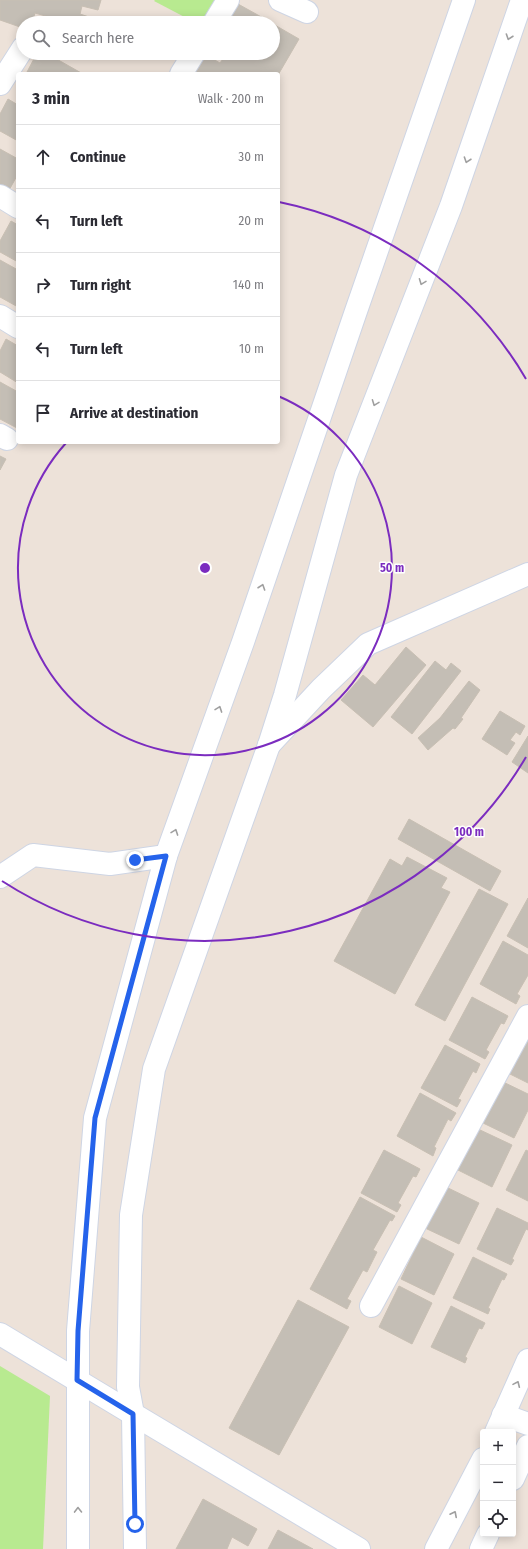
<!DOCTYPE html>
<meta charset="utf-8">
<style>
:root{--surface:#fff;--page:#f2f2f3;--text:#2b2b33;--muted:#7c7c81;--line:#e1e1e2}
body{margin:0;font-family:"Fira Sans Condensed",sans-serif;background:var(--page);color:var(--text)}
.controls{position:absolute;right:12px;bottom:12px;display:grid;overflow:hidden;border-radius:4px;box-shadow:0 2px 10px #0003}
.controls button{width:36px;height:36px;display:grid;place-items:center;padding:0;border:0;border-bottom:1px solid var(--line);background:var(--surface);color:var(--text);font:20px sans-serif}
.stop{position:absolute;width:12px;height:12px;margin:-9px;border:3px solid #2563eb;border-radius:50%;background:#fff}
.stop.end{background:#2563eb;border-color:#fff;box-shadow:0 1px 4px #0008}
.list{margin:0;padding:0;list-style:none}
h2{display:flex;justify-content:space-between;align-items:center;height:52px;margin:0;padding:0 16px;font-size:17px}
h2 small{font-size:13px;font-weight:400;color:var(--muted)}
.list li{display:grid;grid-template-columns:26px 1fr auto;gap:12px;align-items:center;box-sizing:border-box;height:64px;padding:0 16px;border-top:1px solid var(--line)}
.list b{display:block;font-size:15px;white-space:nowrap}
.list em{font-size:13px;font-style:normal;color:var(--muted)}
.icon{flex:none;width:22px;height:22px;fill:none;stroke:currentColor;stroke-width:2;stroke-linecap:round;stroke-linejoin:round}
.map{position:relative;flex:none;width:528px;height:1549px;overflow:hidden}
.search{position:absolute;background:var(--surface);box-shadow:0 2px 10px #0003;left:16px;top:16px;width:264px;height:44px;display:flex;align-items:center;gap:10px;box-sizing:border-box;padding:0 14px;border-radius:22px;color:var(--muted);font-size:15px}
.panel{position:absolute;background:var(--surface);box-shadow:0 2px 10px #0003;left:16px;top:72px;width:264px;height:372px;border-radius:4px}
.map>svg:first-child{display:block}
.green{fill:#b8ea90}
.building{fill:#c4beb5;stroke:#c8bfb3}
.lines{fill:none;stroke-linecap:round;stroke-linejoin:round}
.street-casing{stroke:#ced5e4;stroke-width:24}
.secondary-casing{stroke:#ced5e4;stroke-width:24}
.street{stroke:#fff;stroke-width:22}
.secondary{stroke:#fff;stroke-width:22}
.oneway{stroke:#9f9f9f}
.route{stroke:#2563eb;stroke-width:5}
.ring{fill:none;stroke:#7b2cbf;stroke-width:2}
.centre{fill:#7b2cbf;stroke:#fff;stroke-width:2}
.ring-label{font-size:12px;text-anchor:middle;font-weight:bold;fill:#7b2cbf;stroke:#fff;stroke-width:3;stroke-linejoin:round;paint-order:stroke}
</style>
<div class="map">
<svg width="528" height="1549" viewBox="0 0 528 1549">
<rect width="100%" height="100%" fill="#ede2d9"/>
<g class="green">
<path d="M155,0H219L208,23H196L154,1Z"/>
<path d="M0,1366L50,1396L43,1549H0Z"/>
</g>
<g class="building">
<path d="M0,0H101L98,10L82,6L80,14L95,19L94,23H47L49,17L35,13L32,23H23V28L0,20Z"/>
<path d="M238,4L265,19L263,23H227Z"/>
<path d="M273,24L299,39L278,75L195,74L206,55L220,63L225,56L220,53H273Z"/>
<path d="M37,53H46L83,74H26Z"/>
<path d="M8,99L18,105V141L0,131V114Z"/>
<path d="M0,149L18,159V174L8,192L0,187Z"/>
<path d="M11,221L18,225V262L0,252V241Z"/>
<path d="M0,260L18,270V307L0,297Z"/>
<path d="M6,339L18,346V383L0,372V351Z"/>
<path d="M0,382L18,392V426L17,428L0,419Z"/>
<path d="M0,456L6,459L0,470Z"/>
<path d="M406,647L426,665L373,727L341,700L363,675L375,685Z"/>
<path d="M435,661L446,670L451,663L461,671L412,734L391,717Z"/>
<path d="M469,681L480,690L461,718L463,719L455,729L453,728L428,750L418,738L440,718Z"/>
<path d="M500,711L525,726L520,735L516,732L510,740L515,743L507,755L482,739Z"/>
<path d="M528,736V773L512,762Z"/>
<path d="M409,819L501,871L490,891L398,839Z"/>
<path d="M407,857L447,878L441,888L450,892L395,994L334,961L390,859L402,866Z"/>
<path d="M479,889L508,904L445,1021L415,1005Z"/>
<path d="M528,898V948L507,936Z"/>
<path d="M503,941L528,955V975L517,994L520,996L516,1004L480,984Z"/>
<path d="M472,997L508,1016L504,1024L501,1023L486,1050L489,1052L485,1059L449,1040Z"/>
<path d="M528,1033V1083L508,1073Z"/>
<path d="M445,1045L480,1064L476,1073L473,1071L458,1099L461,1100L457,1107L421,1088Z"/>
<path d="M501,1081L528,1094V1110L514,1138L481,1122Z"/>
<path d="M420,1093L456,1113L451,1121L448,1119L434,1147L436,1148L433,1156L397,1136Z"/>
<path d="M478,1129L512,1145L492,1187L458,1170Z"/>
<path d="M384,1150L420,1169L416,1177L413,1176L398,1203L401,1205L397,1212L361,1193Z"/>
<path d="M526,1150L528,1151V1201L506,1190Z"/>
<path d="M446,1187L479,1203L459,1244L425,1228Z"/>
<path d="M360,1197L395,1216L392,1221L390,1220L373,1250L377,1252L367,1272L363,1270L347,1299L351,1301L347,1309L310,1289Z"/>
<path d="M497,1208L528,1223V1230L526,1229L512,1259L514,1260L511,1265L477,1249Z"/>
<path d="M421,1237L454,1254L434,1295L401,1279Z"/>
<path d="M473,1257L507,1274L504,1280L502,1279L488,1308L490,1309L488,1314L453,1298Z"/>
<path d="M399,1286L432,1303L412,1344L379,1327Z"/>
<path d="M298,1300L349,1327L279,1455L229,1428Z"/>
<path d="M451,1306L485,1323L482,1329L479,1328L465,1357L467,1358L465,1363L431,1347Z"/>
<path d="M203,1499L257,1529L248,1546L232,1537L227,1549H176Z"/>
<path d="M278,1530L313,1549H268Z"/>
</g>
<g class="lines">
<g class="street-casing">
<g id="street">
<path d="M280,0L307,12"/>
<path d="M214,23L228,0"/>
<path d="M181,74L194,53"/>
<path d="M0,84L23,48"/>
<path d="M0,196L18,207"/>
<path d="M0,316L18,327"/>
<path d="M0,435L7,439"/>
<path d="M269,745L321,689L368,644L528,574"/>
<path d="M0,877L33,855L110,864L166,856"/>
<path d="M371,1306L528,1016"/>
<path d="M133,1414L359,1549"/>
<path d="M503,1415L528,1424"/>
</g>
</g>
<g class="secondary-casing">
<g id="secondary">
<path d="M0,1334L133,1414"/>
<path d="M496,1432L528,1360"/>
<path d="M513,1479L528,1446"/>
<path d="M78,1549V1331L95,1118L166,856L243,642L355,314L464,0"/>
<path d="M135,1549L133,1414L128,1387L131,1215L154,1069L269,745L285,695L346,475L451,206L522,0"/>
<path d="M436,1549L483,1459"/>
<path d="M481,1549L488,1534"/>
</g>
</g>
<use href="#street" class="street"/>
<use href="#secondary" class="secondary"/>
</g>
<defs><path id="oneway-chevron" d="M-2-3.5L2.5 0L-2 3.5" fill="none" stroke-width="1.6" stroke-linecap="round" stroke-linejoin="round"/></defs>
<g class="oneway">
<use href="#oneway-chevron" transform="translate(509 37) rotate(109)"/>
<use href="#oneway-chevron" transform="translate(467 160) rotate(109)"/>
<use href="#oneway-chevron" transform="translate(422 282) rotate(111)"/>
<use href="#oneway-chevron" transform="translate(375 403) rotate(111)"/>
<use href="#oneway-chevron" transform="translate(262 587) rotate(-71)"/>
<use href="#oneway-chevron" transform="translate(219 709) rotate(-70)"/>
<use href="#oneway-chevron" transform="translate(175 832) rotate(-70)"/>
<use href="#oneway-chevron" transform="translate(517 1384) rotate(-66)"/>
<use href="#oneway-chevron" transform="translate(78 1510) rotate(-91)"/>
<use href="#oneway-chevron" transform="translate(454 1514) rotate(-63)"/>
</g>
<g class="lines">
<path class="route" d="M135,860L166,856L95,1118L78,1331L77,1380L133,1414L135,1524"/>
</g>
<g class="ring">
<path d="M278 396A187 187 0 1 1 66 443"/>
<path d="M526 757A373 373 0 0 1 2 881M279 202A373 373 0 0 1 526 379"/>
</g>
<circle cx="205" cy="568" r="6" class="centre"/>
<g class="ring-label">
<text x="392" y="572">50 m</text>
<text x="469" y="836">100 m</text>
</g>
</svg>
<div class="controls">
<button>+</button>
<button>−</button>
<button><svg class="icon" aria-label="locate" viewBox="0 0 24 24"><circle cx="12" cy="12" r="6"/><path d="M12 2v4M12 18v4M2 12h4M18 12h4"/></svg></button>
</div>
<div class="stop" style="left:135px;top:1524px"></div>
<div class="stop end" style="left:135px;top:860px"></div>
<div class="search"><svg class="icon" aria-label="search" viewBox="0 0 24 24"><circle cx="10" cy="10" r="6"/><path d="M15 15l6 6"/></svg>Search here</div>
<section class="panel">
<h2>3 min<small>Walk · 200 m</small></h2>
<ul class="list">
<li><svg class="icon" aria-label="ahead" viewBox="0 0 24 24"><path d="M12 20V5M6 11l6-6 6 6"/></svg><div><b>Continue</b></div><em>30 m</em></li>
<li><svg class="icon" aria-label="left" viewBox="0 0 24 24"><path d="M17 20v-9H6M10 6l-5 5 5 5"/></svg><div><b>Turn left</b></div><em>20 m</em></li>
<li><svg class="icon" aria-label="right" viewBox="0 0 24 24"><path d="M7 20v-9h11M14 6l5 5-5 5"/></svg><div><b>Turn right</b></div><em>140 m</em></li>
<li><svg class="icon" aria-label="left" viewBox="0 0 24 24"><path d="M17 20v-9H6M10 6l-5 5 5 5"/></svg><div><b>Turn left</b></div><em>10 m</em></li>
<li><svg class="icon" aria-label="arrive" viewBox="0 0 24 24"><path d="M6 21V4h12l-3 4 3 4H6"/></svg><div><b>Arrive at destination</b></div></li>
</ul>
</section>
</div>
